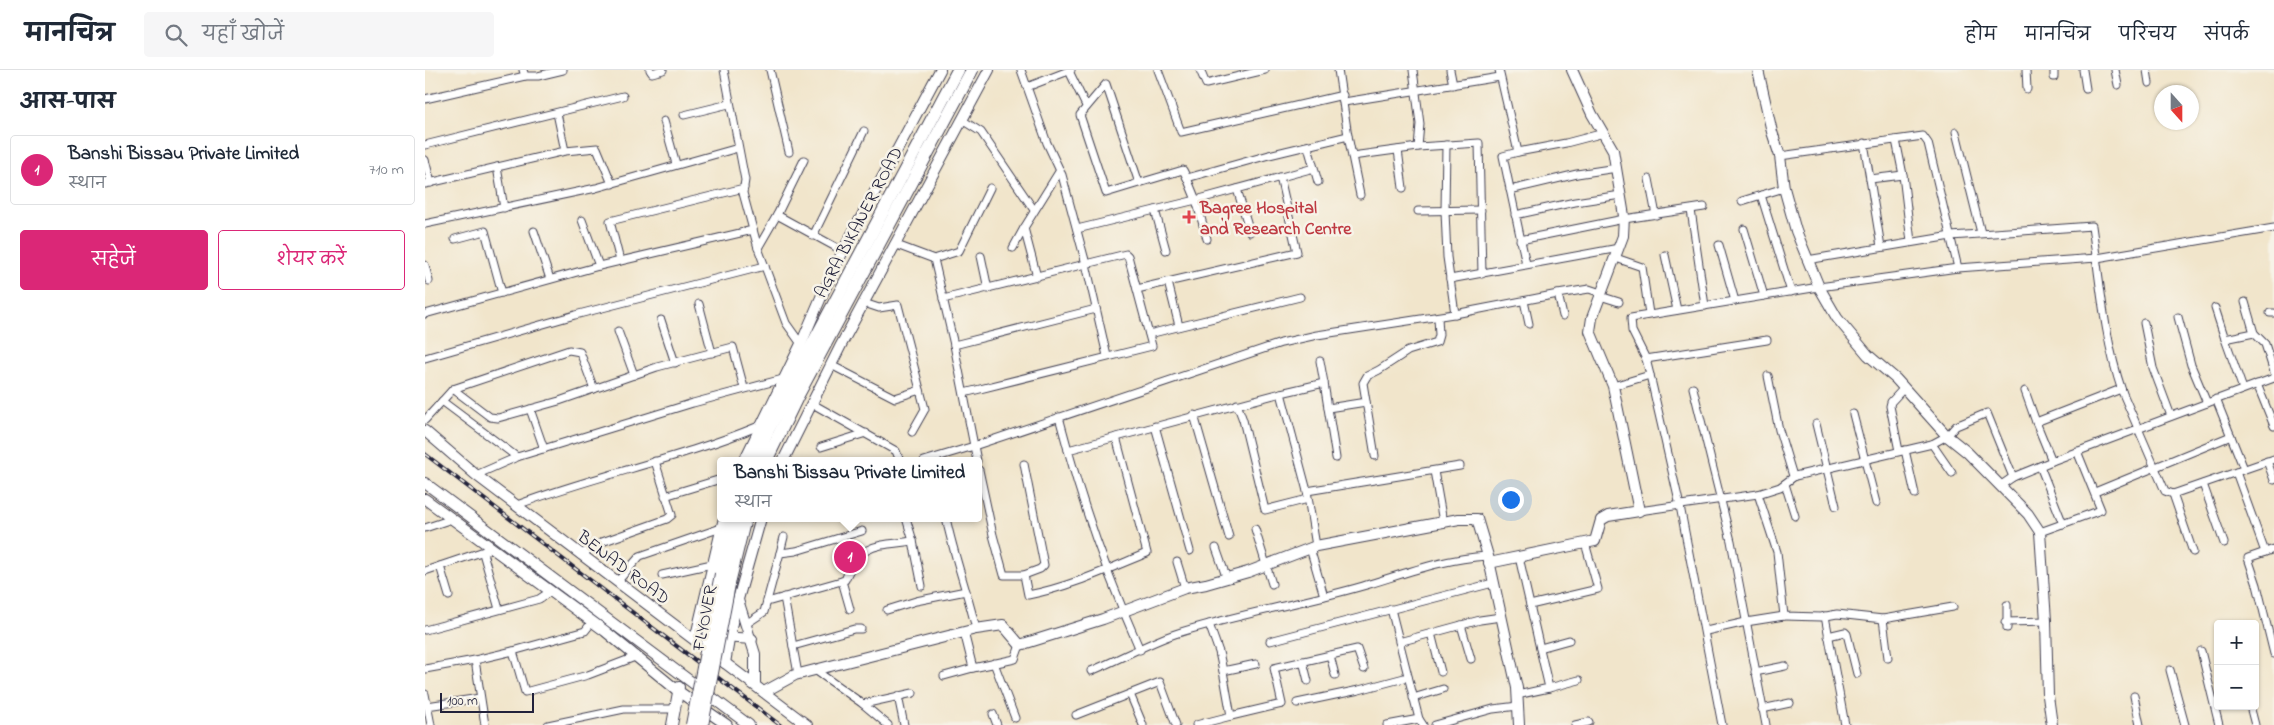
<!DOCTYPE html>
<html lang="hi">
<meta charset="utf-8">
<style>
:root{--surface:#fff;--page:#f6f6f7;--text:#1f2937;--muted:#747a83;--line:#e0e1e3;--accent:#db2777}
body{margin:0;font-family:"Indie Flower","Playpen Sans Deva",sans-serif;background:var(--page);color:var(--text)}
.controls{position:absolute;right:15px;bottom:15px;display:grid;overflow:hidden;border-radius:5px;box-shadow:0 1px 4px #0004}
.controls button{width:45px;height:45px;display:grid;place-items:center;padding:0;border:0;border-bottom:1px solid var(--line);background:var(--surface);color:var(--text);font:25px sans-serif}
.compass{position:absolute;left:1729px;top:15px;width:45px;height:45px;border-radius:50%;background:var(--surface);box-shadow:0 1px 4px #0004;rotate:159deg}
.scale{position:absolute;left:15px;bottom:12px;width:94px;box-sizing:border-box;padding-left:5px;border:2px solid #22223b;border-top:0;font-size:14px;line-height:18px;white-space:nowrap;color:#22223b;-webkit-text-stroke:4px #f7f3e8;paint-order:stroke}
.you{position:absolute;left:1085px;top:429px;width:18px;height:18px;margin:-12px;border:4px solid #fff;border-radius:50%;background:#1a73e8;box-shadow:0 0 0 8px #1a73e833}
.badge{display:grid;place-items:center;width:32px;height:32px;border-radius:50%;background:var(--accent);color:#fff;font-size:16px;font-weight:700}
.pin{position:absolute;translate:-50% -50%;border:2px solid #fff;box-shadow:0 1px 5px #0006}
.popup{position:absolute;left:292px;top:387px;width:265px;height:65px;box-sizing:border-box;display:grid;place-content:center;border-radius:5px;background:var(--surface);filter:drop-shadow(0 1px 4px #0005);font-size:16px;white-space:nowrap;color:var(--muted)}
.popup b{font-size:19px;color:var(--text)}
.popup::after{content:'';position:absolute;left:50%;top:100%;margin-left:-10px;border:10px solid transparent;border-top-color:var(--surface)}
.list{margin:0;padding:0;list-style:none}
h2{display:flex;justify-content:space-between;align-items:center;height:65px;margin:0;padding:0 20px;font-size:21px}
h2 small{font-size:16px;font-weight:400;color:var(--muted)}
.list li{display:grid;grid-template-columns:32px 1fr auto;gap:15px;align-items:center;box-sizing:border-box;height:70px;margin:0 10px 10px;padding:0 10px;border:1px solid var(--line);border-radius:5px}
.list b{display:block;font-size:19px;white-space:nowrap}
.list p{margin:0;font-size:16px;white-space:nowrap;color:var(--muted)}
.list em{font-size:16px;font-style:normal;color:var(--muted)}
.actions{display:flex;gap:10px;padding:15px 20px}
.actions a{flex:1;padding:11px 0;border:1px solid var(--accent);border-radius:5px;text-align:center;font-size:18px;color:var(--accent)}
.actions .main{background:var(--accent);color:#fff}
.icon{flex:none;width:28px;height:28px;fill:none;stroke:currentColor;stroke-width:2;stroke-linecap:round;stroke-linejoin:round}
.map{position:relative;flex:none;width:1849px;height:655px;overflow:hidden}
header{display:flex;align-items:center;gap:30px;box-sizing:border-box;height:70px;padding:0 25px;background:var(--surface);border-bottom:1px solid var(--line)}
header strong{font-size:24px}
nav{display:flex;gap:28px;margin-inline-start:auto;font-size:18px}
.search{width:350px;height:45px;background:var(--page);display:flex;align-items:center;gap:12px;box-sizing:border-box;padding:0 18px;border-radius:5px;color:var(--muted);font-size:19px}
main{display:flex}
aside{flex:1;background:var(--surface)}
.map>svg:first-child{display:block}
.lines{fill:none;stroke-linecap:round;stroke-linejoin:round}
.street-casing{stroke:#413f51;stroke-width:9}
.secondary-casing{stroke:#413f51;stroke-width:12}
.highway-casing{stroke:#413f51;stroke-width:14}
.street{stroke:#fff;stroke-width:7}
.secondary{stroke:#fff;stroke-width:10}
.highway{stroke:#fff;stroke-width:12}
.rail-casing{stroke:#22223b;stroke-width:4}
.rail{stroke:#f7f3e8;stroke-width:2;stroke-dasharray:5.5;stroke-linecap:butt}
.highway-bridge-casing{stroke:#413f51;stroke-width:14;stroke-linecap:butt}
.highway-bridge{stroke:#fff;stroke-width:12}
.health-dot{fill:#e0444e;stroke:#f7f3e8;stroke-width:2}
.labels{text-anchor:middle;stroke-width:5;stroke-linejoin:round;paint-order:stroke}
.health-label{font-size:18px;font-weight:bold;fill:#be3a42;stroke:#f7f3e8;text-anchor:start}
.street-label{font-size:18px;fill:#22223b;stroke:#f7f3e8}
</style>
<header>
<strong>मानचित्र</strong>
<div class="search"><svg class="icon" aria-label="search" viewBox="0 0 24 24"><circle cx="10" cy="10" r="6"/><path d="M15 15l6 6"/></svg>यहाँ खोजें</div>
<nav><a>होम</a><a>मानचित्र</a><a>परिचय</a><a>संपर्क</a></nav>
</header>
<main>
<aside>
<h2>आस-पास<small></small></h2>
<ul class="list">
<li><span class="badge">1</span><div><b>Banshi Bissau Private Limited</b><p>स्थान</p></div><em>710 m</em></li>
</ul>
<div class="actions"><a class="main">सहेजें</a><a>शेयर करें</a></div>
</aside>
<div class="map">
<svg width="1849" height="655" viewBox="0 0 1849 655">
<rect width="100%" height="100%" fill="#f7f3e8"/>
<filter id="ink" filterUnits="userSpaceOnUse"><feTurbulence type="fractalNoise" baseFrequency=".02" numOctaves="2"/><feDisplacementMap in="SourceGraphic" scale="10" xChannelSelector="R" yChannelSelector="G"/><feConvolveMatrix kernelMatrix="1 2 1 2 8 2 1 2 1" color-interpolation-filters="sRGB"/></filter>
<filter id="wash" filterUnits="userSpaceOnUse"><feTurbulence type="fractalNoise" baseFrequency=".0096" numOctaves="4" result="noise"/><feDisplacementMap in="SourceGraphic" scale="20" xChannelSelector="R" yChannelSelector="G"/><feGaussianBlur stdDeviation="1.12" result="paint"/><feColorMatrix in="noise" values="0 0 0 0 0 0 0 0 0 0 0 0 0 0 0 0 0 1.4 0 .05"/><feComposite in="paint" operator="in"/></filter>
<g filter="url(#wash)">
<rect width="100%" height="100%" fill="#f1e5cb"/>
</g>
<g filter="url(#ink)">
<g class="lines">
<g class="street-casing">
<g id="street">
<path d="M98,0L100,6H113L138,0"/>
<path d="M225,0L227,3L238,0"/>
<path d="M299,0L320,110L318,123L333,178L361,253L376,274"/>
<path d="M345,0L364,82"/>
<path d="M596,0L622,73L637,105L661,194L682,286"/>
<path d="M733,0L756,62L918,25"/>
<path d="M775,0L781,14L840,0"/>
<path d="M913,0L923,66"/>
<path d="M1025,0L1028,15"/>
<path d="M1074,0L1093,82L1141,73L1179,63"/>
<path d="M1601,0L1602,19"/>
<path d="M1658,0L1661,19"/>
<path d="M1690,0L1693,15"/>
<path d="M1722,0L1724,13"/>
<path d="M644,1L661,36"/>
<path d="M1629,7V0"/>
<path d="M602,17L646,0"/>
<path d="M0,29L100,6"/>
<path d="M919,32L1075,7"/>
<path d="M259,45L304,34"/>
<path d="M537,50L556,62L609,140"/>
<path d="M239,51L251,94"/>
<path d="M1531,62L1556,163"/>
<path d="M1471,70L1478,105"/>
<path d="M1439,73L1445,109"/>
<path d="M0,75L198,26"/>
<path d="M1021,75L1020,141L1022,187L1030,244"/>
<path d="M883,77L893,112"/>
<path d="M993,77L1054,73L1057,204"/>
<path d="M973,80L978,118"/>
<path d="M140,81L172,78L187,114"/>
<path d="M1093,82L1078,86L1101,194"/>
<path d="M927,86L935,125"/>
<path d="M1355,86L1498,66L1503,73L1533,198"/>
<path d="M0,90L6,113"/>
<path d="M72,97L79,138"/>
<path d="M1224,109L1231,145"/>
<path d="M714,113L681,123L655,45L681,14L714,113L758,100L762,108"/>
<path d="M0,114L140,81L132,43"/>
<path d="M812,119L825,162"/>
<path d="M1085,120L1152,104L1192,98"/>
<path d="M1336,125L1366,222"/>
<path d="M1317,131L1359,118"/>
<path d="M730,140L741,180"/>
<path d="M1266,140L1280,236"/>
<path d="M993,141L1056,140"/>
<path d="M352,145L418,181"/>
<path d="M1090,145L1150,132L1196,125"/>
<path d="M157,150L174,196"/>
<path d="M0,154L171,118L313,78"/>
<path d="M652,159L771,130L762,108L844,85L923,66L927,86L993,77L995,54L988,0"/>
<path d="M1319,159L1339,226"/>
<path d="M109,161L125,209"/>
<path d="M388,166L439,61"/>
<path d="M30,169L60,161L77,223"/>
<path d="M782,169L771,130L889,98"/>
<path d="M1095,170L1199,149L1279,137"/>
<path d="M469,174L509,189L529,275L552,391"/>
<path d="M1294,175L1310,231"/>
<path d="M1456,177L1445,109L1478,105L1486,172"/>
<path d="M333,178L352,145L379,90"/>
<path d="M588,178L599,158"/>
<path d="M1240,185L1252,240"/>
<path d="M556,186L563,219"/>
<path d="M1191,188L1217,197L1224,244"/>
<path d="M509,189L534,181L565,118"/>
<path d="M1382,190L1526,166L1667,156C1675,211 1679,268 1697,321"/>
<path d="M195,191L185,151L319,118"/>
<path d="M0,195L4,211"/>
<path d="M612,207L599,158L635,100"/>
<path d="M1025,209L1194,178"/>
<path d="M743,212L754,256"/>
<path d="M712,219L872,182L855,107"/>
<path d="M1133,224L1138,246"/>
<path d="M1175,226L1194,232"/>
<path d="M518,229L701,184L703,186L727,276L539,323"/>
<path d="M1099,231L1104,254"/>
<path d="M1820,232L1829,263"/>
<path d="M439,233L454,238L473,235L500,339L487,362"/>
<path d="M274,234L287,283"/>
<path d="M1790,238L1800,269"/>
<path d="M1845,243H1849"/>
<path d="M0,244L174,196L328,160"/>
<path d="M1753,247L1766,295L1782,333"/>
<path d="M236,250L250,293"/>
<path d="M1719,253L1728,298L1746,346"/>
<path d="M193,261L209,305"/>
<path d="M724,264L875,227"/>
<path d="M529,275L671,239"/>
<path d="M0,288L150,245L340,196"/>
<path d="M1221,289L1342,270"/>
<path d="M895,291L899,313"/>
<path d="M406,295L470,328L495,320"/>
<path d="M1225,305L1255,436L1297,655"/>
<path d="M1343,306L1354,360L1368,406"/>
<path d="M1832,314L1849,356"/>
<path d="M1188,316L1225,305L1221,289L1207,261L1206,248L1394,217L1533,198L1672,188L1849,158"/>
<path d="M1268,318L1306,471L1341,655"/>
<path d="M28,319L65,347L73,348L134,331L232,297L308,277L319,318"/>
<path d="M1818,319L1800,269L1829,263L1840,274L1849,302"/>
<path d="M1600,321L1611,352"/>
<path d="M856,323L899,313L911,388"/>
<path d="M1791,329L1819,399"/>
<path d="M17,331L92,387"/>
<path d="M386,333L471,381L475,391"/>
<path d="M812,334L818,350L840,440L883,429"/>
<path d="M903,338L941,332"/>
<path d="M105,339L119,379"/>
<path d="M1428,344L1451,433"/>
<path d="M769,345L804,467"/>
<path d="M634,347L643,380L856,323L882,421L891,476"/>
<path d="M0,350L28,319L144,280L155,282L169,319"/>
<path d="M1391,354L1411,436"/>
<path d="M730,356L765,481"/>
<path d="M1507,374L1527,403"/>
<path d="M396,377L441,363"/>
<path d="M643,380C662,449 686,514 715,580"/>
<path d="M1480,380L1490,424"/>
<path d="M1474,381L1465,336L1466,332L1479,318"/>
<path d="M950,386L938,313L942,306L954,300L983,281L1012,272L1014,265L1013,247"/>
<path d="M499,391L549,376L856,273L892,265L1035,243L1133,224L1164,219L1176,223"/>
<path d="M1627,391L1611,352L1696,319L1740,421L1748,424L1849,389"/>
<path d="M1842,391L1849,410"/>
<path d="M1615,396L1638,454"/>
<path d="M554,400L568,465L579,505H599L603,525C645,517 683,499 722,483L691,367"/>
<path d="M1009,401L1018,452"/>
<path d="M1811,402L1840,482"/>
<path d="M51,405L92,387L268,333L358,309"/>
<path d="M1360,414L1370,446"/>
<path d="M1778,414L1799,473"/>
<path d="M1575,416L1588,407L1627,391L1849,308"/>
<path d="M882,421L1035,396"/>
<path d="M1670,422L1806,366"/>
<path d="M1333,424L1352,482L1359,546L1396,547L1412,544L1458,549L1528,537"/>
<path d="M1748,424L1768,482"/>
<path d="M240,426L296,409"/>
<path d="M92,435C171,405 255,389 334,356"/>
<path d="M1214,441L1333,424L1355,417L1370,406L1507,374L1522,366L1531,356L1562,343L1588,407"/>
<path d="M521,448C529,486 542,521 551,559"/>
<path d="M0,458L27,449"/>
<path d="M830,459L847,514"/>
<path d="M1615,462L1676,440L1652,381"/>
<path d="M488,471L497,516"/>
<path d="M791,478L802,509"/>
<path d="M885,478L899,526"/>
<path d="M1849,479L1823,488L1832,515L1849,584"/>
<path d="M58,483L74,539"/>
<path d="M355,483L359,467"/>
<path d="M155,485L177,472L242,449L247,445L230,391"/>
<path d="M752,492L760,518"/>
<path d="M15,496L24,526"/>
<path d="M0,501L68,478"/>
<path d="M237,505L287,494"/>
<path d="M599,505L615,499L619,495L599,394"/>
<path d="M417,511L425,539"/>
<path d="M192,512L215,486L296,458"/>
<path d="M359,527L373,604"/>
<path d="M342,532L420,510C436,472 451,476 488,471L481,448"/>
<path d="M1105,535L1173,519L1160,473"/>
<path d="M1582,535V558"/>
<path d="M966,539L994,649"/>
<path d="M462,540L491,531L541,521"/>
<path d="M1400,546L1420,655"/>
<path d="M1458,549L1463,588"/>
<path d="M167,552L160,561L88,581L100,622L163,605L210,587"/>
<path d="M1580,552L1621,551"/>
<path d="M321,554L339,542L355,483L371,481L437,461"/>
<path d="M784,554L794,582L798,601"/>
<path d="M1036,555L1046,589"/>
<path d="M0,560L114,529L126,521"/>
<path d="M1281,561L1321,552L1359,546"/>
<path d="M539,562L548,598L590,589L595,575"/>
<path d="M1006,563L1016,602"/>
<path d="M1403,566L1420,562L1422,564L1432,604"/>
<path d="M845,571L1068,513"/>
<path d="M974,572L1055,550L1076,547"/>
<path d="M368,576L429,559H436"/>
<path d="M1115,578L1144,570"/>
<path d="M1776,581L1794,655"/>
<path d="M905,585L910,605"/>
<path d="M878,591L883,611"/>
<path d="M569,593L590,648"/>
<path d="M0,599L50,590"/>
<path d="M390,600L438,634L488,623"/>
<path d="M1745,600L1760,655"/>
<path d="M666,601C693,590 723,573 750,564C812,544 876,534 938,516C982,503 1016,489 1063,486"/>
<path d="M1330,602L1360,596"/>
<path d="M519,606L548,598"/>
<path d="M1124,618L1154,610"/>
<path d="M0,624L6,655"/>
<path d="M705,624L718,655"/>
<path d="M1092,625L1124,618L1094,487"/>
<path d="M473,626L479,655"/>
<path d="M1709,626L1715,655"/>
<path d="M988,628L1018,619"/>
<path d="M872,633L934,620L983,607"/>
<path d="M438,634L463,655"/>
<path d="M2,636L55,628"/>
<path d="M1825,636L1830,655"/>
<path d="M1337,639L1365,633"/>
<path d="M568,644L572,655"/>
<path d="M651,645L735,612L751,655"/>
<path d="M806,646L857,634L849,598L932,579L939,599"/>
<path d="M60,655L50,590L88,581"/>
<path d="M123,655L199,639H250"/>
<path d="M771,655L806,646L798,601L831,594"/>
<path d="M962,655L994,649L998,655"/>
<path d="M1010,655L1068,639L1093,636"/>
<path d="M1150,655L1164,652"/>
</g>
</g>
<g class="secondary-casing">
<g id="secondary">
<path d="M1333,0L1347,62L1355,86L1359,118L1371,161L1394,217L1412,248L1443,285L1471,309L1522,366L1542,382L1603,444L1615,462L1621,551L1623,626L1627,655"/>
<path d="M0,361L51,405L382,655"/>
<path d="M319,391L376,274L397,225L418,181L515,0"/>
<path d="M358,391L416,275L564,0"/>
<path d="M0,413L324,655"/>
<path d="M0,429L180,561L253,621L302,655"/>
<path d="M1064,493L1170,471L1176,450L1183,446L1214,441L1188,316L1165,261L1167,248L1198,166L1199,146L1188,80L1167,44L1147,0"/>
<path d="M313,530L330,584V615"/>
<path d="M298,567L327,569"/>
<path d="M270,570L299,448"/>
<path d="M300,593L308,547L336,448"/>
<path d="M339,622L370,605L551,559L578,555L595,575L678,549L760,518L781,514L823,502L891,476L1034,449H1052L1063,486L1092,618L1094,655"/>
<path d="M247,655L254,617"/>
</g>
</g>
<g class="highway-casing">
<g id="highway">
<path d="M330,391L342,362L385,279L533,0"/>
<path d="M341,391L373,325L547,0"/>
<path d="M296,504L309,448"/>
<path d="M305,509L320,448"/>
</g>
</g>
<use href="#street" class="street"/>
<use href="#secondary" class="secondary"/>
<use href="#highway" class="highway"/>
<g class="rail-casing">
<path id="rail" d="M0,384L355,655"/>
</g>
<use href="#rail" class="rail"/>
<g class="highway-bridge-casing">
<g id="highway-bridge">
<path d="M267,655L296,504"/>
<path d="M277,655L305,509"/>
</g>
</g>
<use href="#highway-bridge" class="highway-bridge"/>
</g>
</g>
<path class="health-dot" d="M761.5 139.5h5v5h5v5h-5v5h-5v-5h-5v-5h5z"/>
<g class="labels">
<g class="health-label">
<text x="775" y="143">Bagree Hospital<tspan x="775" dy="21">and Research Centre</tspan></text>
</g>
<g class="street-label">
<text transform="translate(433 152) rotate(-62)" y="6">AGRA BIKANER ROAD</text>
<text transform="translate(199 497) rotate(37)" y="6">BENAD ROAD</text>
<text transform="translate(279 548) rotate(-79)" y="6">FLYOVER</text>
</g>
</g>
</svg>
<div class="controls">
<button>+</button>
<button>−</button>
</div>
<svg class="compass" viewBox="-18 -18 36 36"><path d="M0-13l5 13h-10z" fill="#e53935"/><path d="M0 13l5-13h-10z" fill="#747a83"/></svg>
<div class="scale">100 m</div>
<div class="you"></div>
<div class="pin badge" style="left:425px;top:487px">1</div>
<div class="popup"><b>Banshi Bissau Private Limited</b>स्थान</div>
</div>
</main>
